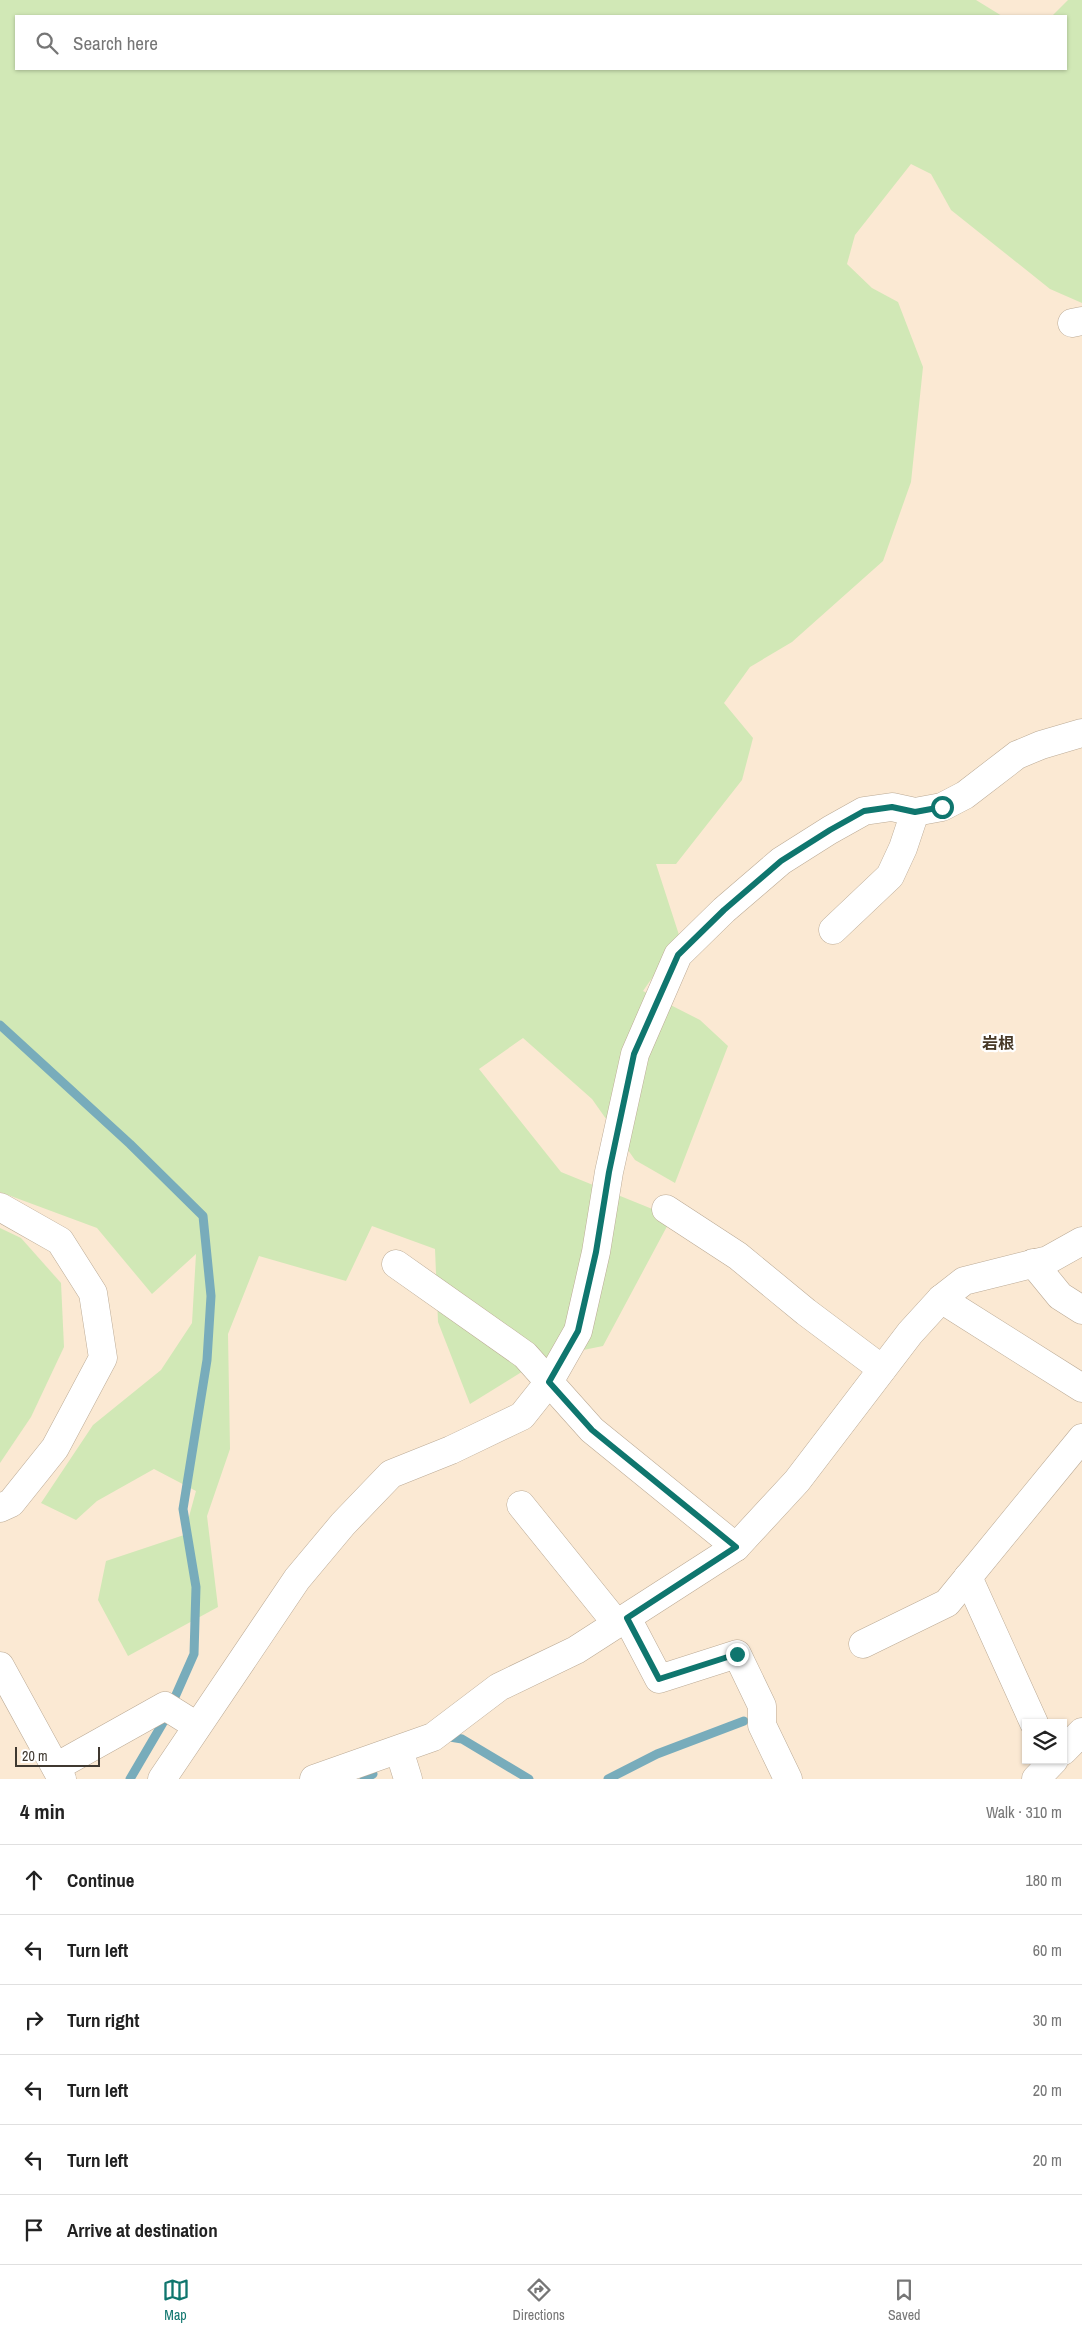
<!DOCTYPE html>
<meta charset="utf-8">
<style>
:root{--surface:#fff;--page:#f2f2f2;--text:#222;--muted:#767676;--line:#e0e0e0;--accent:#0f766e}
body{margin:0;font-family:"Archivo Narrow","Noto Sans JP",sans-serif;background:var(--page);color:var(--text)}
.controls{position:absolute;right:15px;bottom:15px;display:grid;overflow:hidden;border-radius:0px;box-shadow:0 1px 4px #0004}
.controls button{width:45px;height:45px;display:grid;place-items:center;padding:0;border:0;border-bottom:1px solid var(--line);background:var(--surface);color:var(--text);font:25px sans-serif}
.scale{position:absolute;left:15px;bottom:12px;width:85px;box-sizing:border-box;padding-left:5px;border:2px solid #3f3830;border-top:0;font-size:14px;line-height:18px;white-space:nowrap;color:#3f3830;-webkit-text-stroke:4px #fff;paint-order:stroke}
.stop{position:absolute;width:15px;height:15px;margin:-11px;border:4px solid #0f766e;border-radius:50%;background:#fff}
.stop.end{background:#0f766e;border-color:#fff;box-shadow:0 1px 5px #0008}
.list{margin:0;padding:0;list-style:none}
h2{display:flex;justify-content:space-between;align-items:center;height:65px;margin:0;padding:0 20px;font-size:21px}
h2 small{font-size:16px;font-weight:400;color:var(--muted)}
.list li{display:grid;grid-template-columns:32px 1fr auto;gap:15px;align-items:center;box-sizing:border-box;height:70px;padding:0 20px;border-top:1px solid var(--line)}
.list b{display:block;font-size:19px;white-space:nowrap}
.list em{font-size:16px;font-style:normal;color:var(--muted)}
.icon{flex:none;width:28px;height:28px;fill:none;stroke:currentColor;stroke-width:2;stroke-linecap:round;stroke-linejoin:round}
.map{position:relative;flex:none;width:1082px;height:1779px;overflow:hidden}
.search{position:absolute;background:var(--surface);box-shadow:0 1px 4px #0004;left:15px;right:15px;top:15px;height:55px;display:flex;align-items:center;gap:12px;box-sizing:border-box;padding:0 18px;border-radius:0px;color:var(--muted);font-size:19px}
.sheet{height:485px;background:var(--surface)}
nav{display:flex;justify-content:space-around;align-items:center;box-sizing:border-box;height:70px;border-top:1px solid var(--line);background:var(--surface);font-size:14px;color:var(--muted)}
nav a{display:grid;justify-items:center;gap:2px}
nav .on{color:var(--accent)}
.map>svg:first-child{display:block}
.green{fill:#d1e8b6}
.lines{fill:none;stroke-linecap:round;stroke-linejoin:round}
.stream{stroke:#78acbb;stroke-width:9}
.minor-casing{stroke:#bbaa95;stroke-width:29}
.minor{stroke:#fff;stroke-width:28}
.route{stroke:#0f766e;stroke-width:6}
.labels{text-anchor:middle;stroke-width:4.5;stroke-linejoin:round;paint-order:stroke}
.quarter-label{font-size:16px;font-weight:bold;fill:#473927;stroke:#fff}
</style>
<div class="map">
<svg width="1082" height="1779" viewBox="0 0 1082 1779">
<rect width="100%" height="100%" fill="#fbe9d3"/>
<g class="green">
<path d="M0,0H976L1002,16H16V69H1066V16H1052L1068,0H1082V303L1050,289L951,210L931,174L911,164L855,235L847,264L872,288L898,302L923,367L911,482L883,561L792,642L750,667L724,703L753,738L742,780L676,864H656L680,938L643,991L700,1020L728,1046L675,1183L635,1160L592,1099L523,1038L479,1069L561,1172L672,1217L603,1346L544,1358L470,1404L438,1322L435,1249L372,1226L346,1281L259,1256L228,1334L230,1449L207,1516L218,1607L128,1656L98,1600L106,1561L184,1535L196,1491L154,1469L97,1501L76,1520L41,1503L93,1425L161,1370L192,1323L196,1254L152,1294L97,1228L0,1192Z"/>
<path d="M0,1228L21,1238L61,1283L64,1347L31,1417L0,1463Z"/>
</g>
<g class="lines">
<g class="stream">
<path d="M0,1025L130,1144L203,1216L211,1296L207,1360L183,1509L196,1587L194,1654L175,1697"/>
<path d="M450,1737L462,1739L529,1779"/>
<path d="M130,1779L164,1721"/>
<path d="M364,1779L373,1774"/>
<path d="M608,1779L657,1754L744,1721"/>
</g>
<g class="minor-casing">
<g id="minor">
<path d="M1072,323L1082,321"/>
<path d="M833,930L890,876L903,848L915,812"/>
<path d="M0,1207L60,1241L93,1293L103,1358L55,1448L11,1503L0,1508"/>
<path d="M666,1209L738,1256L806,1312L882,1369"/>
<path d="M1033,1263L1060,1296L1082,1310"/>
<path d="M396,1264L525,1355L592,1430L736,1547"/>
<path d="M941,1299L1082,1388"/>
<path d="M521,1505L617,1624"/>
<path d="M968,1577L1034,1723"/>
<path d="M627,1618L659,1679L737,1654L762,1706V1725L788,1779"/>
<path d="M863,1644L947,1603L1082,1438"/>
<path d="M0,1666L62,1779"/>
<path d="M399,1750L408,1779"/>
<path d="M1063,1751L1082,1732"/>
<path d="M56,1767L165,1706L197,1726"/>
<path d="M162,1779L297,1579L343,1524L391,1474L451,1450L522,1416L549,1382L578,1331L596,1252L609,1172L635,1054L678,955L724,910L781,861L830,830L864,811L892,807L915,812L942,807L965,795L1017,755L1041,745L1082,733"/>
<path d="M314,1779L433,1737L499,1687L576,1650L736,1547L797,1481L910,1333L941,1299L964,1281L1048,1260L1082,1241"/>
<path d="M1036,1779L1054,1760"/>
</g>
</g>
<use href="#minor" class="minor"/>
</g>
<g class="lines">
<path class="route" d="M737,1654L659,1679L627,1618L736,1547L592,1430L549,1382L578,1331L596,1252L609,1172L634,1054L678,955L724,910L781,861L830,830L864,811L892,807L915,812L942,807"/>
</g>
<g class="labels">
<g class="quarter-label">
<text x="998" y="1049">岩根</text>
</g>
</g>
</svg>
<div class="controls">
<button><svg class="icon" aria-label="layers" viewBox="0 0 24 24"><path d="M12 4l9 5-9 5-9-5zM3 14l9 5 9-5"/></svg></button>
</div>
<div class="scale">20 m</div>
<div class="stop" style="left:942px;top:807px"></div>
<div class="stop end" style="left:737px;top:1654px"></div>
<div class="search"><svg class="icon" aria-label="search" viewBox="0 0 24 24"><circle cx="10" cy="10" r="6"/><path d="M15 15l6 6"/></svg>Search here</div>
</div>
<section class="sheet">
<h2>4 min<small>Walk · 310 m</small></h2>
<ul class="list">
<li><svg class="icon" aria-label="ahead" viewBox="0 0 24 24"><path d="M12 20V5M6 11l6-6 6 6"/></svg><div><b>Continue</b></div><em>180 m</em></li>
<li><svg class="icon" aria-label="left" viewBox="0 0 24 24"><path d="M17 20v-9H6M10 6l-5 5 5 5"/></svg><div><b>Turn left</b></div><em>60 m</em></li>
<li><svg class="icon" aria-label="right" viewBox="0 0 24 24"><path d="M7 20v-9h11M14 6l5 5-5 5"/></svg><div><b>Turn right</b></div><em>30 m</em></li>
<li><svg class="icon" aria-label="left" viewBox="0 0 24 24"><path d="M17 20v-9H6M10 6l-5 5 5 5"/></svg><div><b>Turn left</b></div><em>20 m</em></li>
<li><svg class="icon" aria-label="left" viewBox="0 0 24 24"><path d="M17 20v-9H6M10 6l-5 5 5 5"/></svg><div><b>Turn left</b></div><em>20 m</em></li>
<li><svg class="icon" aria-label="arrive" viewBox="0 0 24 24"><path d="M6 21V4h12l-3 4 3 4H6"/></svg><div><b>Arrive at destination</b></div></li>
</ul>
</section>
<nav>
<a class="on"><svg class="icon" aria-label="map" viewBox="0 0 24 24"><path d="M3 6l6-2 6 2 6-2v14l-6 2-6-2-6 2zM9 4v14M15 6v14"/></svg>Map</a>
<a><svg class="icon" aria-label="directions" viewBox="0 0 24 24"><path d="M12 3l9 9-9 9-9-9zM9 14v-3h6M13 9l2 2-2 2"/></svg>Directions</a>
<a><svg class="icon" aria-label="saved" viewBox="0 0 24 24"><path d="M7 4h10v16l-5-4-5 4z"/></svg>Saved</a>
</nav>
